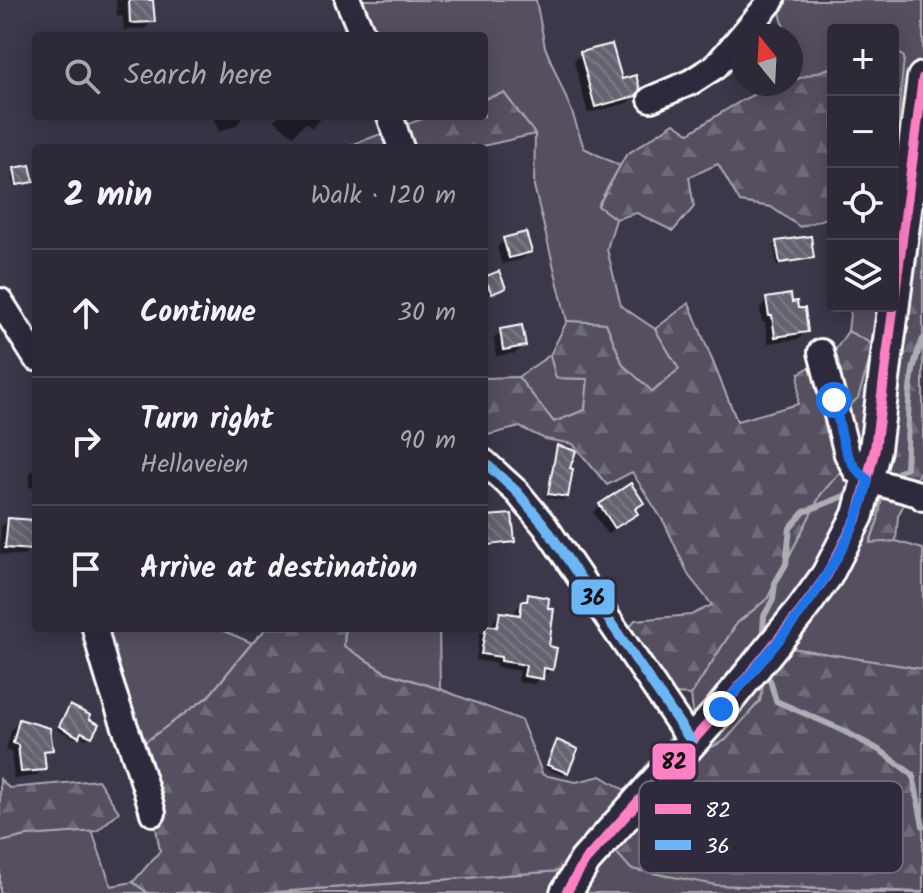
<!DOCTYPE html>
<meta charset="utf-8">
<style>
:root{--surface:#2d2937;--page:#35313f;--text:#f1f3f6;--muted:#a7a6ad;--line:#484552}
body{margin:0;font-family:Kalam,sans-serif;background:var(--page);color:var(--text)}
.controls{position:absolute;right:24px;top:24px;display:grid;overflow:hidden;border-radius:8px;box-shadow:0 4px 20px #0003}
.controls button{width:72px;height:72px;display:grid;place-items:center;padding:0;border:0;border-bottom:2px solid var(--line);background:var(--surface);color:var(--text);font:40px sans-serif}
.compass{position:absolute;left:731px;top:24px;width:72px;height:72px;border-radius:50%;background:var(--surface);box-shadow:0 4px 20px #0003;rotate:342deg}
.stop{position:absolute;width:24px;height:24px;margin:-18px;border:6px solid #1a73e8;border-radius:50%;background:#fff}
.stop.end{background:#1a73e8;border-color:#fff;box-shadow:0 2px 8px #0008}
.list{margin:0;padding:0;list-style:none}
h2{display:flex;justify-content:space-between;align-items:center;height:104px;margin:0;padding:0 32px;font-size:34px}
h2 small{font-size:26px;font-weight:400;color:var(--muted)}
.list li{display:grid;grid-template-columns:52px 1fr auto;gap:24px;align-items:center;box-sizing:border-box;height:128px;padding:0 32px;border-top:2px solid var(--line)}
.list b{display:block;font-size:30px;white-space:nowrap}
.list p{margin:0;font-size:26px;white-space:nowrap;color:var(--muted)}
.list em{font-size:26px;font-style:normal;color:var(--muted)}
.icon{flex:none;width:44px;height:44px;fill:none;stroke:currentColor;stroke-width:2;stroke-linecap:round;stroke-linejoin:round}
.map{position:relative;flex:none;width:923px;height:893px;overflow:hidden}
.search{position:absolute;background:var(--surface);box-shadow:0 4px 20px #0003;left:32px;top:32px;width:456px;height:88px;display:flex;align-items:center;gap:20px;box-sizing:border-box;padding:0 28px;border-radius:8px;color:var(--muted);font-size:30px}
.panel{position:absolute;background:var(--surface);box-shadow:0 4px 20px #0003;left:32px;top:144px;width:456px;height:488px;border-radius:8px}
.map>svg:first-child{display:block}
.green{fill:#555060;stroke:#aaa8b0;stroke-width:2}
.forest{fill:url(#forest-firs);stroke:#aaa8b0;stroke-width:2}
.shadow{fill:#0007}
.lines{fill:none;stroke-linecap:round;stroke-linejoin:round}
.stream{stroke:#afadb4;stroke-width:6}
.building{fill:url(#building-back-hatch);stroke:#fff;stroke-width:2}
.minor-casing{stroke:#fff;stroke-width:30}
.major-casing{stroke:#fff;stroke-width:36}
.minor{stroke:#2f2a3d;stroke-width:24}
.major{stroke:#2f2a3d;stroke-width:30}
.bus-1-casing{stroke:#2f2a3d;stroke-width:16}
.bus-2-casing{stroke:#2f2a3d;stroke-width:16}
.bus-1{stroke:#ff80c5;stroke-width:10}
.bus-2{stroke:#6db6f5;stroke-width:10}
.route{stroke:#1a73e8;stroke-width:10}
.key{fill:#2f2a3d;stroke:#6d6a77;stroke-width:2}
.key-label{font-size:22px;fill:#fff}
.line-badge{stroke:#2f2a3d;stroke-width:3}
.pale-badge-label{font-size:22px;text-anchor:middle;font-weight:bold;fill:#111}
</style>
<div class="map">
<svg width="923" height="893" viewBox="0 0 923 893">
<defs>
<pattern id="forest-firs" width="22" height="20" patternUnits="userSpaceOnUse" patternTransform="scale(2)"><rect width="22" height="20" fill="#555060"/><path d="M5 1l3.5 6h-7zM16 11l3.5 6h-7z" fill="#6e6a78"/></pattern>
<pattern id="building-back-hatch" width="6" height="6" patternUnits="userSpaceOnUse" patternTransform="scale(2)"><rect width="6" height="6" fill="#666270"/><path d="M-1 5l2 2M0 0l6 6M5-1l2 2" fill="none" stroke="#7d7a85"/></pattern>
</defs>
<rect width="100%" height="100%" fill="#3c3749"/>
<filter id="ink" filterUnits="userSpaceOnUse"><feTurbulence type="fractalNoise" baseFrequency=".0125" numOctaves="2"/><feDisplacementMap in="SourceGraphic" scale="16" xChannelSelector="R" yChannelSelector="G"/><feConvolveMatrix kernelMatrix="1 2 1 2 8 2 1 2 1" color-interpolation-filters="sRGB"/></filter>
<g filter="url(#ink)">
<g class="green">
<path d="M360,0H536L545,47L572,112L584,148L620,166L598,205L616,219L607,249L621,306L655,329L679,369L652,392L623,365L606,323L567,321L534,186L535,134L504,93L484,99V36H374Z"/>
<path d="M768,0H923V217L888,465L878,520L870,542L896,541L923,549V669L791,648L765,673L760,701L726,740L696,755L615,851L716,885L923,893H262L560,871L587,833L626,791L658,751L693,712L691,695L737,623L767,599L821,494L841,470L833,420L873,345L848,331L851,306H893V171L904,57L893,50V30H833V67L798,79L791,54V36H786L780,12Z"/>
<path d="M550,355L556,378L588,379L585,410L554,422L518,377Z"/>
<path d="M107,628H217L252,643L209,696L141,745Z"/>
<path d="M345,628H439L440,689L385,672L344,646Z"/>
<path d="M92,831L111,886L133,882L148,893H0V842L26,836Z"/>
</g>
<g class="forest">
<path d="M893,50L904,57L893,171Z"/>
<path d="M833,67V216L800,227L771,207L740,202L718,164L689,177L694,207L673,231L637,213L616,219L598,206L626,155L674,123L689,133C716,117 760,84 791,84V81Z"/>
<path d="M504,93L535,134L474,148H343L430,116H484V99Z"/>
<path d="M923,217V465L898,516L896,541L870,543L878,520L888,465Z"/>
<path d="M689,303L737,421L798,404L799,373L832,355L848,331L874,345L858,398L834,420L842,470L821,494L767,599L737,623L691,695L673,694L626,631L635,620L691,615L712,605L689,576L665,524L632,472L607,485L573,444L545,439L520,427L484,436V378L518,377L554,422L585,410L588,379L556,378L550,355L567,321L606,323L623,365L653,392L679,369L655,329Z"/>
<path d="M267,628H345L344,646L385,672L440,689L521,720L543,775L576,782L601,776L626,791L587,833L560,871L262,893H148L133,882L160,851L141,745L209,696L252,643Z"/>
<path d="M791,648L923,669V892L716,885L631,869L615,851L696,755L726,740L760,701L765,673Z"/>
<path d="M0,779L9,788L98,780L119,812L97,831L26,836L0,842Z"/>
</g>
<g class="shadow">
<path d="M116,0H153V21L145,28L124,30L123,16L117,17Z"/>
<path d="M581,54L620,81L635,95L627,103L588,113L574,61Z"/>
<path d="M743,60V80L736,68Z"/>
<path d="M212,116H241L242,119L235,126L219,132Z"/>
<path d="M278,116H323L312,128L305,123L293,136L274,120Z"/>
<path d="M15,170L31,181L28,184L14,187L12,173Z"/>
<path d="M504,240L530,252L522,259L502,264L497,247Z"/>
<path d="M777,243L812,257L809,260L777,265L774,246Z"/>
<path d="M486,279L501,290L488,295L484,285Z"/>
<path d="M767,300L791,305L806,331L799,339L768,343L765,322H762L760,308Z"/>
<path d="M501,331L523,346L516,353L496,356L494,338Z"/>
<path d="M558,447L567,470L566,496L563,500L546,497L555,450Z"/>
<path d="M33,470H36V488L29,487L30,473Z"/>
<path d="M641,503L633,511L635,513L628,520L607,534L593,512L600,505Z"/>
<path d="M487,518L513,542L509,545L486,547L484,521Z"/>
<path d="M8,520L30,549L23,556L0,554L1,527Z"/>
<path d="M529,596L547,648L551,669L545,675H541L534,684L518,682L520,671L496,667V663L476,660L480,633L486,627L493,628L494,620L500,614L515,616L516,609Z"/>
<path d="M70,707L96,725L87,739L78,735L75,738L57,729Z"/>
<path d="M19,721L50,749L43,757L44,769L36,776L14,779L11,752L6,750L12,729Z"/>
<path d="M558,743L566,772L563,775L545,768Z"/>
</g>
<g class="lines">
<g class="stream">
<path d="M889,478L906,468C909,425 905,378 923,339"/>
<path d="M763,630L764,616L773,600L775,583L786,564L790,528L804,512L847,495"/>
<path d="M770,680L776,701L838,728L881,751L913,775L923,826"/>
</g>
</g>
<g class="building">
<path d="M129,0H153L155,22L130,23Z"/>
<path d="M612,44L622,79L636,75L640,89L636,96L595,107L580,52Z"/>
<path d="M30,165L34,182L17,185L14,168Z"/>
<path d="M526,232L532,252L509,258L503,238Z"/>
<path d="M811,236L814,258L780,263L776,241Z"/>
<path d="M499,271L506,288L492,294L484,277Z"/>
<path d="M791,294L792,302L797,301L798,308H805L808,332L775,337L772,316H769L766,298Z"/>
<path d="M522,325L526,346L503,350L500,329Z"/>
<path d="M557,445L576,451L570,468L573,469L568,497L548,494Z"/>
<path d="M631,483L644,503L635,509L638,514L615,528L599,504Z"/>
<path d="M512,514L515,542L489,545L486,516Z"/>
<path d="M8,518L34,520L32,550L5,548Z"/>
<path d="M528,594L549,598L548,608L554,609L549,646L557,648L553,670L544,668L543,679L524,676L526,665L501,661V657L481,654L486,625L497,627L500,612L520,615L522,601H527Z"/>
<path d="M70,705L90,715L89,719L99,724L92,737L81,732L79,737L59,726Z"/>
<path d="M19,719L50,728L53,750L44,751L46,770L21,772L18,745L13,743Z"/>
<path d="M557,740L578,749L568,773L547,765Z"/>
</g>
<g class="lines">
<g class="minor-casing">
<g id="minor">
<path d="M348,0L363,36"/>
<path d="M651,99L691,82L716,66L772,0"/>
<path d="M390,116L401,148"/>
<path d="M0,301L36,358"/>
<path d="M821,352L847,454L856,471L868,480L919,494L923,498"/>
<path d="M484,462L517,492L545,526L691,741"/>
<path d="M95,628C109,691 136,751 153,813"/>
</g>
</g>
<g class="major-casing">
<path id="major" d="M566,893L585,861L721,709L801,611L827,575L858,515L875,449L923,78"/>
</g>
<use href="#minor" class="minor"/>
<use href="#major" class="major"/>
<g class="bus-1-casing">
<path id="bus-1" d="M566,893L585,861L721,709L801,611L827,575L858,515L875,449L923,78"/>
</g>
<g class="bus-2-casing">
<path id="bus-2" d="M484,462L517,492L545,526L691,741"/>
</g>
<use href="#bus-1" class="bus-1"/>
<use href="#bus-2" class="bus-2"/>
</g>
</g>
<g class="lines" filter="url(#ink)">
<path class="route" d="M721,709C771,649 828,589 857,516C862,505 865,492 868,480C841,460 842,432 834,400"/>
</g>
<rect x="639" y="781" width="264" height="92" rx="12" class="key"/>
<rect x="655" y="804" width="36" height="10" fill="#ff80c5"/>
<rect x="655" y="840" width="36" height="10" fill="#6db6f5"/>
<g class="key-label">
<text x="705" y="817">82</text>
<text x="705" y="853">36</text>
</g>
<g class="line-badge">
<rect x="570" y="578" width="46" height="38" rx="8" fill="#6db6f5"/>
<rect x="651" y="742" width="46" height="39" rx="8" fill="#ff80c5"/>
</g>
<g class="pale-badge-label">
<text x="593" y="605">36</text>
<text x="674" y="769">82</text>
</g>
</svg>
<div class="controls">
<button>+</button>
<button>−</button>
<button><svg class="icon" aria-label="locate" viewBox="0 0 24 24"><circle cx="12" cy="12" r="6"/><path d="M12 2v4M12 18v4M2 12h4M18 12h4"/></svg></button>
<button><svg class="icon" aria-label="layers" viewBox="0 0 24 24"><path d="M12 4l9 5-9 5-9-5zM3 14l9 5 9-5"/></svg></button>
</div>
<svg class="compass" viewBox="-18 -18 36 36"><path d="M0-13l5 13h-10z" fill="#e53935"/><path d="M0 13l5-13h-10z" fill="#a7a6ad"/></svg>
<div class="stop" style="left:834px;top:400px"></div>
<div class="stop end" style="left:721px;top:709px"></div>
<div class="search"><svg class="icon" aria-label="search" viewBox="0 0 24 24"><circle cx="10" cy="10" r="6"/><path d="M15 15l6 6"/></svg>Search here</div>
<section class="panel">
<h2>2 min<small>Walk · 120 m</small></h2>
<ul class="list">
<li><svg class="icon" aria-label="ahead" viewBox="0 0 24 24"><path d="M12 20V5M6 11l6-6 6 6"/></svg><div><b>Continue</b></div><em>30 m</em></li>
<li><svg class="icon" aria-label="right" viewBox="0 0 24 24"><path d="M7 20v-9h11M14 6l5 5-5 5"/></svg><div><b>Turn right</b><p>Hellaveien</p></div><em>90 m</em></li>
<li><svg class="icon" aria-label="arrive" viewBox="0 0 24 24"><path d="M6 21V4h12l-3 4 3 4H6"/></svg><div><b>Arrive at destination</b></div></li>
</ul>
</section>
</div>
